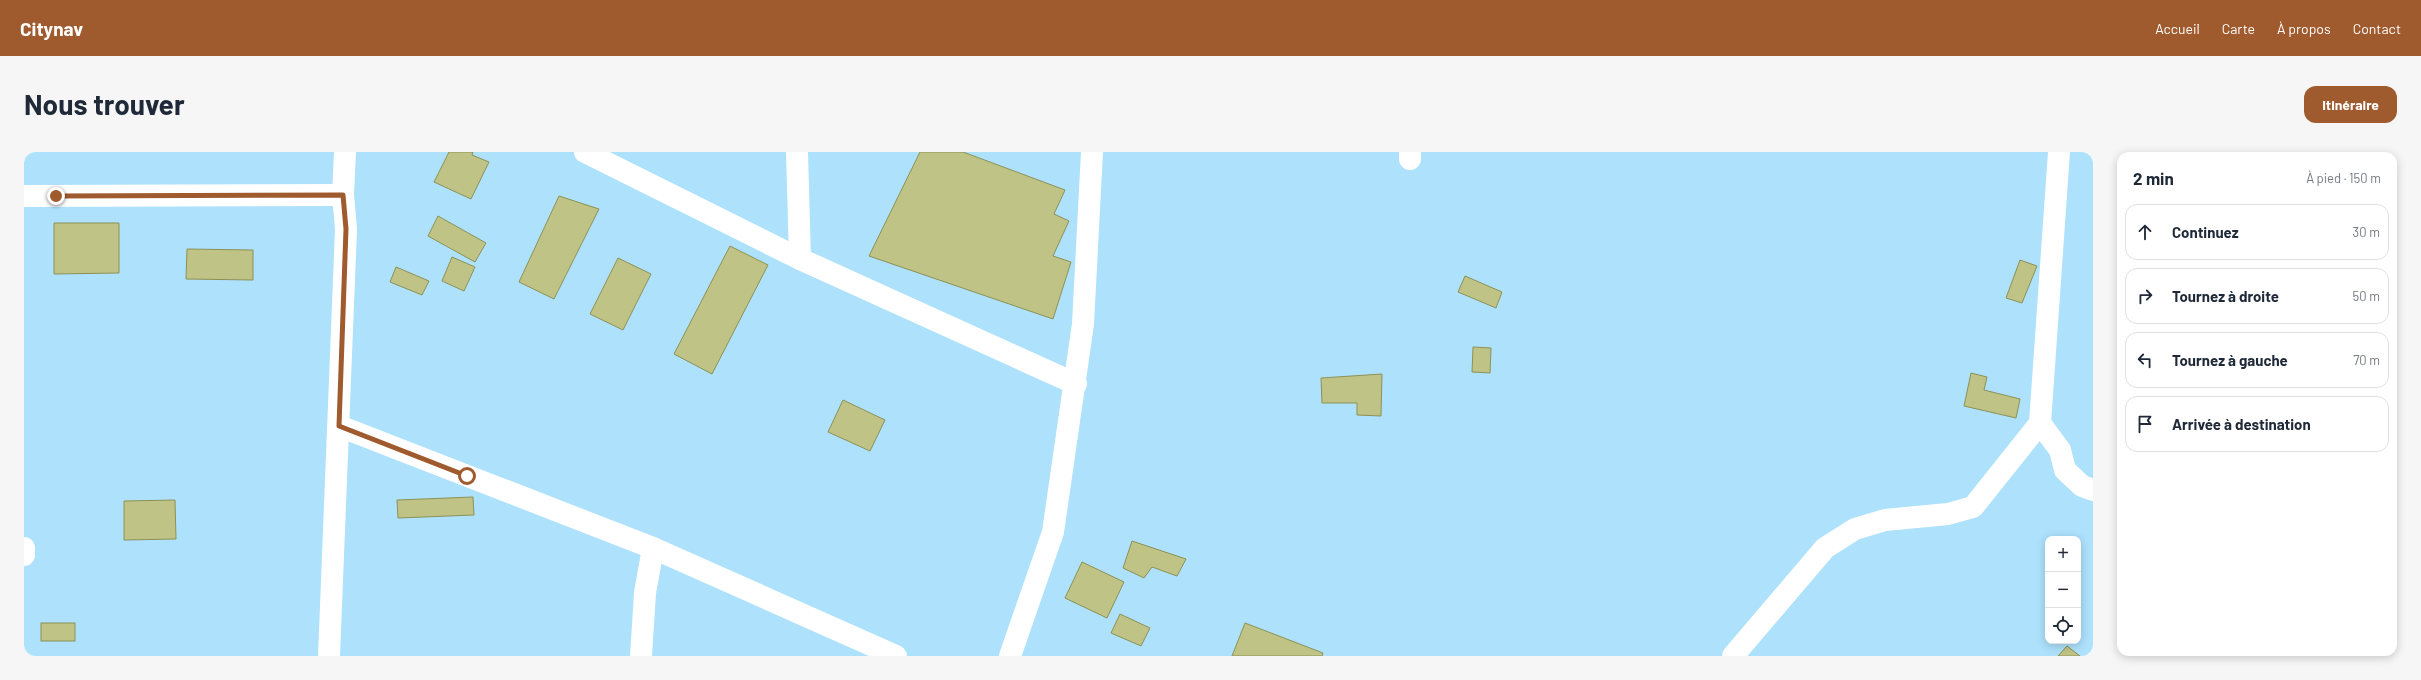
<!DOCTYPE html>
<html lang="fr">
<meta charset="utf-8">
<style>
:root{--surface:#fff;--page:#f6f6f7;--text:#1f2937;--muted:#747a83;--line:#e0e1e3;--accent:#9f5a2d}
body{margin:0;font-family:Barlow,sans-serif;background:var(--page);color:var(--text)}
.controls{position:absolute;right:12px;bottom:12px;display:grid;overflow:hidden;border-radius:8px;box-shadow:0 2px 10px #0003}
.controls button{width:36px;height:36px;display:grid;place-items:center;padding:0;border:0;border-bottom:1px solid var(--line);background:var(--surface);color:var(--text);font:20px sans-serif}
.stop{position:absolute;width:12px;height:12px;margin:-9px;border:3px solid #9f5a2d;border-radius:50%;background:#fff}
.stop.end{background:#9f5a2d;border-color:#fff;box-shadow:0 1px 4px #0008}
.list{margin:0;padding:0;list-style:none}
h2{display:flex;justify-content:space-between;align-items:center;height:52px;margin:0;padding:0 16px;font-size:17px}
h2 small{font-size:13px;font-weight:400;color:var(--muted)}
.list li{display:grid;grid-template-columns:26px 1fr auto;gap:12px;align-items:center;box-sizing:border-box;height:56px;margin:0 8px 8px;padding:0 8px;border:1px solid var(--line);border-radius:12px}
.list b{display:block;font-size:15px;white-space:nowrap}
.list em{font-size:13px;font-style:normal;color:var(--muted)}
.icon{flex:none;width:22px;height:22px;fill:none;stroke:currentColor;stroke-width:2;stroke-linecap:round;stroke-linejoin:round}
.map{position:relative;flex:none;width:2069px;height:504px;overflow:hidden;border-radius:12px}
header{display:flex;align-items:center;gap:24px;box-sizing:border-box;height:56px;padding:0 20px;background:var(--accent);color:#fff}
header strong{font-size:19px}
nav{display:flex;gap:22px;margin-inline-start:auto;font-size:14px}
.intro{display:flex;align-items:center;justify-content:space-between;box-sizing:border-box;height:96px;padding:0 24px}
h1{margin:0;font-size:28px}
.button{padding:10px 18px;border-radius:12px;background:var(--accent);color:#fff;font-size:14px;font-weight:700}
main{display:flex;gap:24px;padding:0 24px}
aside{flex:1;background:var(--surface);border-radius:12px;box-shadow:0 2px 10px #0003}
.map>svg:first-child{display:block}
.building{fill:#bfc385;stroke:#8d9155}
.lines{fill:none;stroke-linecap:round;stroke-linejoin:round}
.street{stroke:#fff;stroke-width:22}
.route{stroke:#9f5a2d;stroke-width:5}
</style>
<header>
<strong>Citynav</strong>
<nav><a>Accueil</a><a>Carte</a><a>À propos</a><a>Contact</a></nav>
</header>
<div class="intro"><h1>Nous trouver</h1><a class="button">Itinéraire</a></div>
<main>
<div class="map">
<svg width="2069" height="504" viewBox="0 0 2069 504">
<rect width="100%" height="100%" fill="#ade1fc"/>
<g class="building">
<path d="M425,0H449L448,3L465,10L447,47L410,30Z"/>
<path d="M896,0H939L1041,38L1030,62L1045,69L1029,104L1047,110L1029,167L845,104Z"/>
<path d="M535,44L575,57L530,147L495,130Z"/>
<path d="M414,64L462,91L451,110L404,84Z"/>
<path d="M30,71H95V121L30,122Z"/>
<path d="M706,94L744,113L688,222L650,202Z"/>
<path d="M163,97L229,98V128L162,127Z"/>
<path d="M428,105L451,115L440,139L418,129Z"/>
<path d="M594,106L627,122L599,178L566,162Z"/>
<path d="M1996,108L2013,114L1998,151L1982,146Z"/>
<path d="M372,115L405,129L398,143L366,130Z"/>
<path d="M1441,124L1478,140L1472,156L1434,140Z"/>
<path d="M1449,195L1467,196L1466,221L1448,220Z"/>
<path d="M1947,221L1963,225L1960,238L1996,247L1992,266L1940,254Z"/>
<path d="M1358,222L1357,264L1333,263V251H1298L1297,226Z"/>
<path d="M819,248L861,268L846,299L804,280Z"/>
<path d="M449,345L450,363L374,366L373,348Z"/>
<path d="M151,348L152,387L100,388V349Z"/>
<path d="M1108,389L1162,407L1153,424L1128,415L1120,426L1099,416Z"/>
<path d="M1058,410L1100,430L1083,466L1041,446Z"/>
<path d="M1096,462L1126,476L1117,494L1087,481Z"/>
<rect x="17" y="471" width="34" height="18"/>
<path d="M1221,471L1299,501L1298,504H1208Z"/>
<path d="M2043,494L2056,504H2034Z"/>
</g>
<g class="lines">
<g class="street">
<path d="M561,0L776,107L1052,232"/>
<path d="M773,0L776,107"/>
<path d="M1386,7V0"/>
<path d="M0,44L319,43"/>
<path d="M2016,271L2036,298L2041,318L2058,334L2069,338"/>
<path d="M315,274L629,396L872,504"/>
<path d="M0,396V403"/>
<path d="M305,504L322,77L319,43L321,0"/>
<path d="M617,504L621,441L629,396"/>
<path d="M986,504L1029,380L1059,172L1068,0"/>
<path d="M1709,504L1801,396L1831,377L1861,368L1924,362L1949,355L2016,271L2035,0"/>
</g>
</g>
<g class="lines">
<path class="route" d="M32,44L319,43L322,77L315,274L443,324"/>
</g>
</svg>
<div class="controls">
<button>+</button>
<button>−</button>
<button><svg class="icon" aria-label="locate" viewBox="0 0 24 24"><circle cx="12" cy="12" r="6"/><path d="M12 2v4M12 18v4M2 12h4M18 12h4"/></svg></button>
</div>
<div class="stop" style="left:443px;top:324px"></div>
<div class="stop end" style="left:32px;top:44px"></div>
</div>
<aside>
<h2>2 min<small>À pied · 150 m</small></h2>
<ul class="list">
<li><svg class="icon" aria-label="ahead" viewBox="0 0 24 24"><path d="M12 20V5M6 11l6-6 6 6"/></svg><div><b>Continuez</b></div><em>30 m</em></li>
<li><svg class="icon" aria-label="right" viewBox="0 0 24 24"><path d="M7 20v-9h11M14 6l5 5-5 5"/></svg><div><b>Tournez à droite</b></div><em>50 m</em></li>
<li><svg class="icon" aria-label="left" viewBox="0 0 24 24"><path d="M17 20v-9H6M10 6l-5 5 5 5"/></svg><div><b>Tournez à gauche</b></div><em>70 m</em></li>
<li><svg class="icon" aria-label="arrive" viewBox="0 0 24 24"><path d="M6 21V4h12l-3 4 3 4H6"/></svg><div><b>Arrivée à destination</b></div></li>
</ul>
</aside>
</main>
